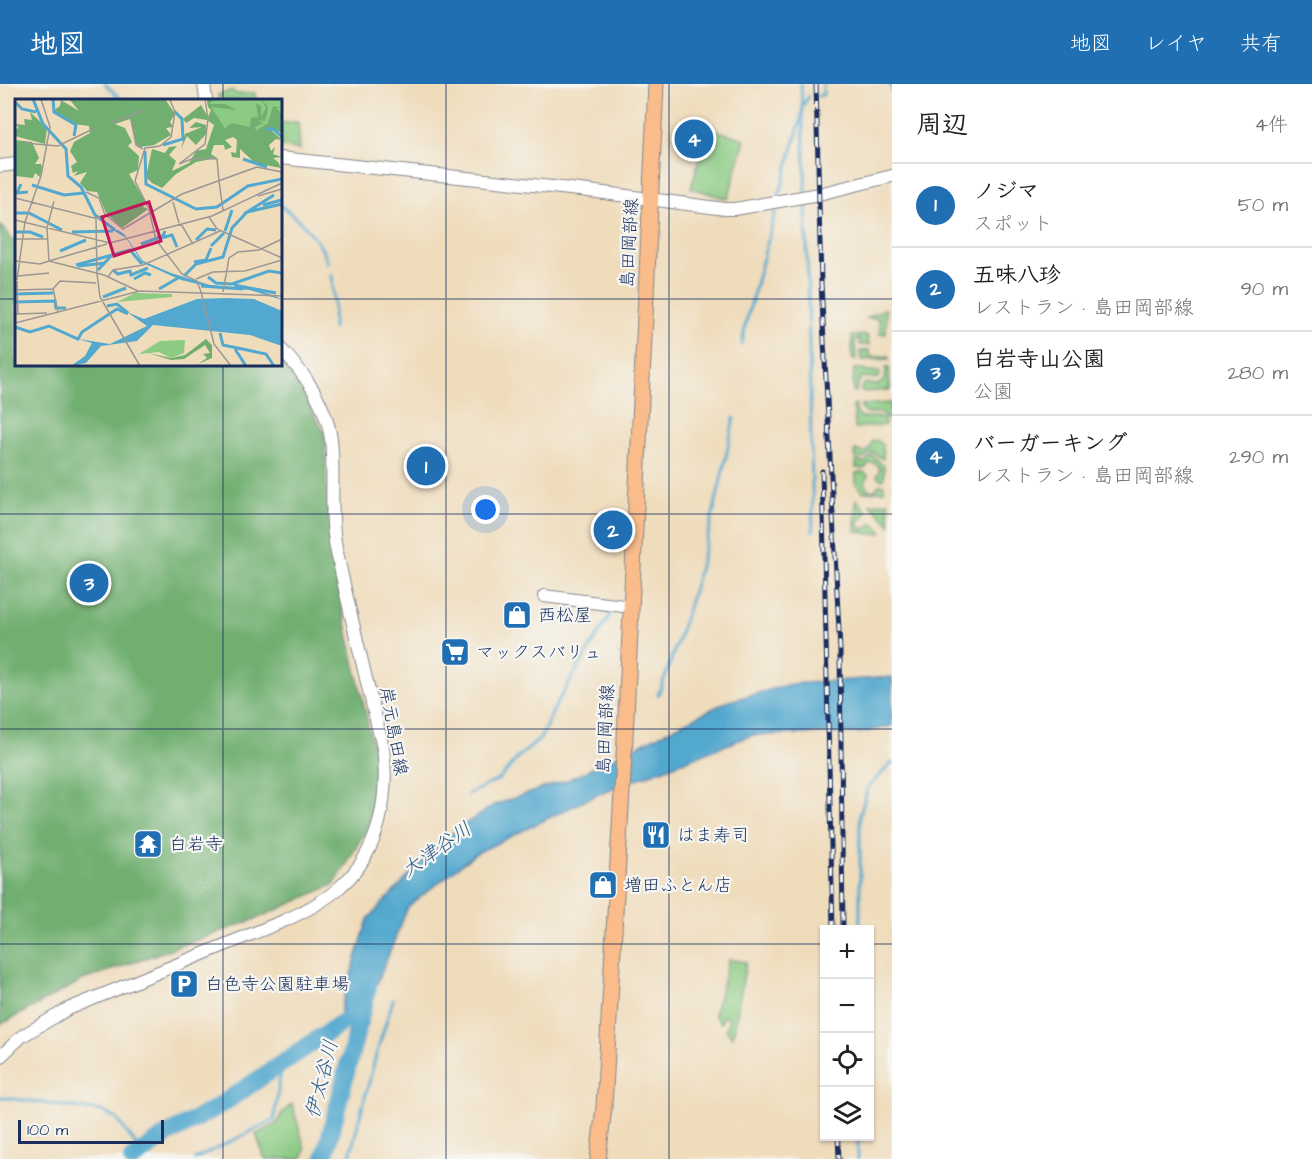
<!DOCTYPE html>
<html lang="ja">
<meta charset="utf-8">
<style>
:root{--surface:#fff;--page:#f2f2f2;--text:#202124;--muted:#757577;--line:#e0e0e0;--accent:#1f6fb2}
body{margin:0;font-family:"Architects Daughter","Klee One",sans-serif;background:var(--page);color:var(--text)}
.controls{position:absolute;right:18px;bottom:18px;display:grid;overflow:hidden;border-radius:0px;box-shadow:0 2px 4px #0004}
.controls button{width:54px;height:54px;display:grid;place-items:center;padding:0;border:0;border-bottom:2px solid var(--line);background:var(--surface);color:var(--text);font:30px sans-serif}
.scale{position:absolute;left:18px;bottom:15px;width:146px;box-sizing:border-box;padding-left:6px;border:3px solid #1b2f5e;border-top:0;font-size:16px;line-height:21px;white-space:nowrap;color:#1b2f5e;-webkit-text-stroke:4px #f6f6f2;paint-order:stroke}
.you{position:absolute;left:486px;top:426px;width:21px;height:21px;margin:-15px;border:4px solid #fff;border-radius:50%;background:#1a73e8;box-shadow:0 0 0 9px #1a73e833}
.badge{display:grid;place-items:center;width:39px;height:39px;border-radius:50%;background:var(--accent);color:#fff;font-size:20px;font-weight:700}
.pin{position:absolute;translate:-50% -50%;border:3px solid #fff;box-shadow:0 2px 6px #0006}
.list{margin:0;padding:0;list-style:none}
h2{display:flex;justify-content:space-between;align-items:center;height:78px;margin:0;padding:0 24px;font-size:26px}
h2 small{font-size:20px;font-weight:400;color:var(--muted)}
.list li{display:grid;grid-template-columns:39px 1fr auto;gap:18px;align-items:center;box-sizing:border-box;height:84px;padding:0 24px;border-top:2px solid var(--line)}
.list b{display:block;font-size:22px;white-space:nowrap}
.list p{margin:0;font-size:20px;white-space:nowrap;color:var(--muted)}
.list em{font-size:20px;font-style:normal;color:var(--muted)}
.icon{flex:none;width:33px;height:33px;fill:none;stroke:currentColor;stroke-width:2;stroke-linecap:round;stroke-linejoin:round}
.map{position:relative;flex:none;width:892px;height:1075px;overflow:hidden}
header{display:flex;align-items:center;gap:36px;box-sizing:border-box;height:84px;padding:0 30px;background:var(--accent);color:#fff}
header strong{font-size:28px}
nav{display:flex;gap:33px;margin-inline-start:auto;font-size:21px}
main{display:flex}
aside{flex:1;background:var(--surface)}
.map>svg:first-child{display:block}
.green{fill:#8bcb82;stroke:#537d70;stroke-width:1.5}
.forest{fill:#70af70;stroke:#466f67;stroke-width:1.5}
.water{fill:#52a8ce;stroke:#366c96;stroke-width:1.5}
.lines{fill:none;stroke-linecap:round;stroke-linejoin:round}
.stream{stroke:#52a8ce;stroke-width:3}
.river{stroke:#52a8ce;stroke-width:18}
.minor-casing{stroke:#85868c;stroke-width:14}
.major-casing{stroke:#85868c;stroke-width:17}
.minor{stroke:#fff;stroke-width:12}
.major{stroke:#f9bc8a;stroke-width:15}
.rail-casing{stroke:#1b2f5e;stroke-width:5}
.rail{stroke:#f6f6f2;stroke-width:3;stroke-dasharray:9;stroke-linecap:butt}
.grid{fill:none;stroke:#1b2f5e;stroke-width:1.5;stroke-opacity:0.55}
.labels{text-anchor:middle;stroke-width:4.5;stroke-linejoin:round;paint-order:stroke}
.street-label{font-size:18px;fill:#1b2f5e;stroke:#f6f6f2}
.poi-label{font-size:18px;fill:#1b2f5e;stroke:#f6f6f2;text-anchor:start}
.water-label{font-size:20px;font-style:italic;fill:#2e5985;stroke:#f6f6f2}
.inset-river{fill:none;stroke:#52a8ce;stroke-width:3}
.inset-road{fill:none;stroke:#9a9796;stroke-width:1.5}
.view{fill:#c2185b;fill-opacity:0.15;stroke:#c2185b;stroke-width:3}
.inset-edge{fill:none;stroke:#1b2f5e;stroke-width:3}
</style>
<header>
<strong>地図</strong>
<nav><a>地図</a><a>レイヤ</a><a>共有</a></nav>
</header>
<main>
<div class="map">
<svg width="892" height="1075" viewBox="0 0 892 1075">
<rect width="100%" height="100%" fill="#f6f6f2"/>
<filter id="ink" filterUnits="userSpaceOnUse"><feTurbulence type="fractalNoise" baseFrequency=".0167" numOctaves="2"/><feDisplacementMap in="SourceGraphic" scale="12" xChannelSelector="R" yChannelSelector="G"/><feConvolveMatrix kernelMatrix="1 2 1 2 8 2 1 2 1" color-interpolation-filters="sRGB"/></filter>
<filter id="wash" filterUnits="userSpaceOnUse"><feTurbulence type="fractalNoise" baseFrequency=".008" numOctaves="4" result="noise"/><feDisplacementMap in="SourceGraphic" scale="24" xChannelSelector="R" yChannelSelector="G"/><feGaussianBlur stdDeviation="1.35" result="paint"/><feColorMatrix in="noise" values="0 0 0 0 0 0 0 0 0 0 0 0 0 0 0 0 0 1.4 0 .05"/><feComposite in="paint" operator="in"/></filter>
<g filter="url(#wash)">
<rect width="100%" height="100%" fill="#efdcbb"/>
<g class="green">
<path d="M232,6L236,10L255,9L256,16H219L218,11Z"/>
<path d="M298,38L300,66L281,62V39Z"/>
<path d="M708,44L745,55L728,115L691,104Z"/>
<path d="M884,225L886,226V250H880L879,235L867,234Z"/>
<path d="M867,251L869,261H860L859,255L855,256L856,274L855,276L852,275V252Z"/>
<path d="M869,266L871,273L888,272L889,275L861,276L860,267Z"/>
<path d="M886,284H889L890,306L861,308V304L865,299L878,301L885,295Z"/>
<path d="M854,285H865V288L879,287L880,289L879,294C872,296 866,291 860,294L856,308H853Z"/>
<path d="M890,319L892,338H890C883,327 879,327 868,330L862,326L861,321Z"/>
<path d="M856,320V327L859,332C868,336 875,331 884,334L885,341L855,344L853,321Z"/>
<path d="M877,356L883,361V375L872,368L863,375L855,373V366L865,369L870,364L872,357Z"/>
<path d="M872,371L884,382V395L882,396L877,392L880,385L876,380L870,379L864,385L856,384V376L864,379Z"/>
<path d="M864,388L868,392L865,398L867,405L874,407L880,400L884,401V407L863,408L856,400V389Z"/>
<path d="M856,415L867,428L857,440L864,446L873,439L881,446L882,449L870,450L855,447Z"/>
<path d="M888,418L890,441L870,420Z"/>
<path d="M729,875L746,878L733,953L726,946L729,934L723,932L721,939L714,931Z"/>
<path d="M292,1020L305,1065L302,1075H265L256,1050L276,1040L282,1029Z"/>
</g>
<path class="forest" d="M0,141L12,155L16,156V280H280L281,278L292,291L325,350L327,421L335,490L375,672L370,739L335,800L256,835L83,896L0,941Z"/>
<path class="water" d="M892,593V642L860,649L752,651L598,710L475,770L408,823L374,907L361,925L340,939L341,923L368,835L446,753L494,721L570,695L726,618L790,600Z"/>
<g class="lines">
<g class="stream">
<path d="M105,0L122,16"/>
<path d="M801,0L806,109"/>
<path d="M892,2H890L892,7"/>
<path d="M818,12L823,11V0"/>
<path d="M804,21L808,12"/>
<path d="M779,113L803,27"/>
<path d="M806,116L813,447"/>
<path d="M280,121C301,137 320,154 328,180"/>
<path d="M332,191L334,215L333,245"/>
<path d="M742,260L746,238L777,122"/>
<path d="M658,611C693,522 715,428 734,334"/>
<path d="M468,710L500,695L518,673L540,655L557,619L613,526"/>
<path d="M860,846V731L868,703L892,679"/>
<path d="M0,1013L102,1027L117,1035L141,1068"/>
<path d="M195,1075L274,1036L282,978"/>
<path d="M349,1075L376,971L393,916"/>
<path d="M858,1075V1052"/>
</g>
<g class="river">
<path d="M132,1075L165,1052L219,1022L359,927"/>
<path d="M324,1075L368,903"/>
</g>
</g>
</g>
<g filter="url(#ink)">
<g class="lines">
<g class="minor-casing">
<g id="minor">
<path d="M204,0L206,16"/>
<path d="M280,74L589,107L725,125H735L819,110L892,92"/>
<path d="M0,82L16,80"/>
<path d="M544,512L631,523"/>
<path d="M0,973L22,952L68,925L286,836C305,827 325,817 341,802C380,768 389,713 383,664C367,598 350,531 336,464C329,428 335,391 331,355C326,319 305,290 280,264"/>
</g>
</g>
<g class="major-casing">
<path id="major" d="M598,1075L604,1023L625,654L656,0"/>
</g>
<use href="#minor" class="minor"/>
<use href="#major" class="major"/>
<g class="rail-casing">
<g id="rail">
<path d="M816,0L821,199L840,566L843,846"/>
<path d="M822,387L833,846"/>
<path d="M838,1052L839,1075"/>
</g>
</g>
<use href="#rail" class="rail"/>
</g>
</g>
<path class="grid" d="M223,0V16M446,0V1075M669,0V1075M0,215H16M280,215H892M223,280V1075M0,430H892M0,645H892M0,860H824M870,860H892"/>
<defs>
<g id="shop-square" transform="scale(1.5)"><rect x="-9" y="-9" width="18" height="18" rx="4" fill="#1f6fb2" stroke="#f6f6f2"/><path d="M-5-2.5h2.3a2.7 3.5 0 0 1 5.4 0H5L5.5 6h-11ZM-1.5-2.5h3a1.5 2.3 0 0 0-3 0Z" fill="#fff"/></g>
<g id="supermarket-square" transform="scale(1.5)"><rect x="-9" y="-9" width="18" height="18" rx="4" fill="#1f6fb2" stroke="#f6f6f2"/><path d="M-6-5.5h2.5l.6 2H6L4.5 2H-2.5L-4.4-4H-6ZM-1.5 3.2a1.3 1.3 0 1 0 .1 0ZM3 3.2a1.3 1.3 0 1 0 .1 0Z" fill="#fff"/></g>
<g id="restaurant-square" transform="scale(1.5)"><rect x="-9" y="-9" width="18" height="18" rx="4" fill="#1f6fb2" stroke="#f6f6f2"/><path d="M-5-6h1v4h1v-4h1v4h1v-4h1v5L-1.5 .5V6h-2V.5L-5-1ZM5-6V6H3V1.5H1.5Q1.5-4 5-6Z" fill="#fff"/></g>
<g id="temple-square" transform="scale(1.5)"><rect x="-9" y="-9" width="18" height="18" rx="4" fill="#1f6fb2" stroke="#f6f6f2"/><path d="M0-6L5-2H3V0L6.5 2.5H4V6H1.5V3h-3V6H-4V2.5H-6.5L-3 0V-2H-5Z" fill="#fff"/></g>
<g id="parking-square" transform="scale(1.5)"><rect x="-9" y="-9" width="18" height="18" rx="4" fill="#1f6fb2" stroke="#f6f6f2"/><path d="M-3.5-5.5H1a3.5 3.5 0 0 1 0 7H-1V5.5H-3.5ZM-1-3.4V-.6H.8a1.4 1.4 0 0 0 0-2.8Z" fill="#fff"/></g>
</defs>
<g fill-rule="evenodd">
<use href="#shop-square" x="517" y="531"/>
<use href="#supermarket-square" x="455" y="568"/>
<use href="#restaurant-square" x="656" y="751"/>
<use href="#temple-square" x="148" y="760"/>
<use href="#shop-square" x="603" y="801"/>
<use href="#parking-square" x="184" y="900"/>
</g>
<g class="labels">
<g class="street-label">
<text transform="translate(629 159) rotate(-87)" y="6">島田岡部線</text>
<text transform="translate(605 645) rotate(-87)" y="6">島田岡部線</text>
<text transform="translate(394 647) rotate(80)" y="6">岸元島田線</text>
</g>
<g class="poi-label">
<text x="538" y="537">西松屋</text>
<text x="476" y="574">マックスバリュ</text>
<text x="677" y="757">はま寿司</text>
<text x="169" y="766">白岩寺</text>
<text x="624" y="807">増田ふとん店</text>
<text x="205" y="906">白色寺公園駐車場</text>
</g>
<g class="water-label">
<text transform="translate(436 765) rotate(-35)" y="7">大津谷川</text>
<text transform="translate(321 995) rotate(-76)" y="7">伊太谷川</text>
</g>
</g>
<g transform="translate(15 15)">
<rect width="267" height="267" fill="#efdcbb"/>
<path d="M191,0H267V16L240,34L216,27L212,30L202,21ZM120,194L157,195V198L102,203ZM170,241L169,254L156,259L144,253L124,255L145,242Z" fill="#8bcb82"/>
<path d="M54,0H150L160,15L155,23L158,28L151,29L156,36L139,46L125,48L121,45L115,20L100,25L110,29L117,43L113,47L124,57L123,71L114,75L130,102L128,108L133,110L107,129L91,114L82,93L72,92L65,84L72,73L59,77L63,72L58,74L56,67L62,63L55,52L59,43L75,34L74,27L60,25L38,12L45,7L46,1L64,12ZM200,0L194,5H210L222,11L196,8L210,29L217,24L235,28L236,19L243,18L241,4L246,7V18L251,9L246,0L253,8L252,15L250,22L242,21L248,24L240,28L241,32L253,24L258,7L267,9H261L267,15V34L255,30L267,41L261,40L254,46L256,52L260,48L258,55L267,58L258,59L263,63L266,69L240,64L225,50V59L217,58L216,53L221,54L222,41L218,38L210,41L217,48L210,51L209,46H199L196,55L202,59L181,63L161,75L147,89L137,84L131,78L137,50L150,54L154,48L162,47L154,56L161,62L157,72L174,64L181,52L191,50L199,26L192,21L179,19L171,24L168,20L186,6L193,18L196,11L193,8L192,1ZM15,13L32,29L30,45L0,37V30L4,29L0,25L10,26L9,20L17,21ZM181,23L191,26V35L181,46L172,37L166,50L170,35L187,28L174,29ZM0,41L17,43L24,59L20,65H26L27,69L25,78L20,74L18,79L0,77ZM191,240L197,246V259L183,265L192,259L188,255L195,254L190,246L169,260L156,261L133,254L156,259L170,256Z" fill="#70af70"/>
<path d="M98,131H103L109,135L128,162L156,174L195,186L239,190L260,197L267,201L235,191L195,188L166,181L128,164L111,139ZM210,199L239,200L267,212V247L235,236L138,226L122,242L86,247L71,264L56,267L70,257L77,244L63,240L95,245L132,227L112,213L129,220L182,200Z" fill="#52a8ce"/>
<path class="inset-river" d="M18,0L28,25L51,50L53,77L66,88L80,116L100,131M38,0L39,13L61,26L59,37M1,4L7,10L21,13M251,30H258L267,38M148,46L168,40L167,20L159,12M130,52L131,85L181,110L202,108L233,87L267,80M228,60L252,68M6,85L2,94L13,93M17,86L49,96L69,94M248,106L267,101M0,114H14L47,131M229,115L259,96M210,132L217,111M0,133H15L28,138M57,133L98,132M146,139L157,136L162,148M181,141L192,130L201,131M126,145L148,137L150,132M196,147L209,134M45,152L71,141M179,163L191,161L196,149M61,166L115,151L127,165M63,167L91,164M83,171L96,157M98,171L103,175L115,172L116,176L133,169M169,177L181,165L208,158L217,129L232,113L267,105M193,178L201,184L217,185L254,172L267,174M119,180L130,174L136,176M219,186L261,194M186,187L228,190M144,190L163,179M0,195L38,194M88,198L111,189M0,203L40,202L41,209H51M92,207L102,205L113,214M0,228L15,233L34,227L63,240L67,233L102,210L113,215M205,234L208,246L251,255L259,267M220,250L231,267"/>
<path class="inset-road" d="M190,0L193,20L190,45L164,65L179,59L202,60L204,82M155,1L160,13L156,38L145,47L130,49L120,82L134,110L141,141L167,175L182,182L186,193M116,20L121,46L128,50M94,24L128,12M10,44L43,47L80,29M204,82L208,111M71,93L84,99L90,116M243,97L267,90M0,99L79,119L91,116L108,130L167,95L242,68L267,73M39,102L32,129L34,162L92,145M158,103L164,124M194,118L202,130L267,159M81,119L82,175M0,121L95,144L197,117L267,84M10,123L26,77L35,28L26,0M166,125L178,145M0,140H32M0,162L25,165L34,162L89,176L123,192M82,175L85,198L125,267M3,177L34,174M93,178L98,171L128,166L205,132M181,180L198,173L230,172L267,161M2,181L10,123M2,182L3,215M38,189L43,214M38,190L45,182L81,184M0,191L38,190M186,193L199,245L216,267M208,193L214,159L223,153L244,151L267,140M0,215L32,214M0,224L125,192L267,197"/>
<path class="view" d="M134,103L146,142L99,157L87,118Z"/>
<rect width="267" height="267" class="inset-edge"/>
</g>
</svg>
<div class="controls">
<button>+</button>
<button>−</button>
<button><svg class="icon" aria-label="locate" viewBox="0 0 24 24"><circle cx="12" cy="12" r="6"/><path d="M12 2v4M12 18v4M2 12h4M18 12h4"/></svg></button>
<button><svg class="icon" aria-label="layers" viewBox="0 0 24 24"><path d="M12 4l9 5-9 5-9-5zM3 14l9 5 9-5"/></svg></button>
</div>
<div class="scale">100 m</div>
<div class="you"></div>
<div class="pin badge" style="left:426px;top:382px">1</div>
<div class="pin badge" style="left:613px;top:446px">2</div>
<div class="pin badge" style="left:89px;top:499px">3</div>
<div class="pin badge" style="left:694px;top:55px">4</div>
</div>
<aside>
<h2>周辺<small>4件</small></h2>
<ul class="list">
<li><span class="badge">1</span><div><b>ノジマ</b><p>スポット</p></div><em>50 m</em></li>
<li><span class="badge">2</span><div><b>五味八珍</b><p>レストラン · 島田岡部線</p></div><em>90 m</em></li>
<li><span class="badge">3</span><div><b>白岩寺山公園</b><p>公園</p></div><em>280 m</em></li>
<li><span class="badge">4</span><div><b>バーガーキング</b><p>レストラン · 島田岡部線</p></div><em>290 m</em></li>
</ul>
</aside>
</main>
